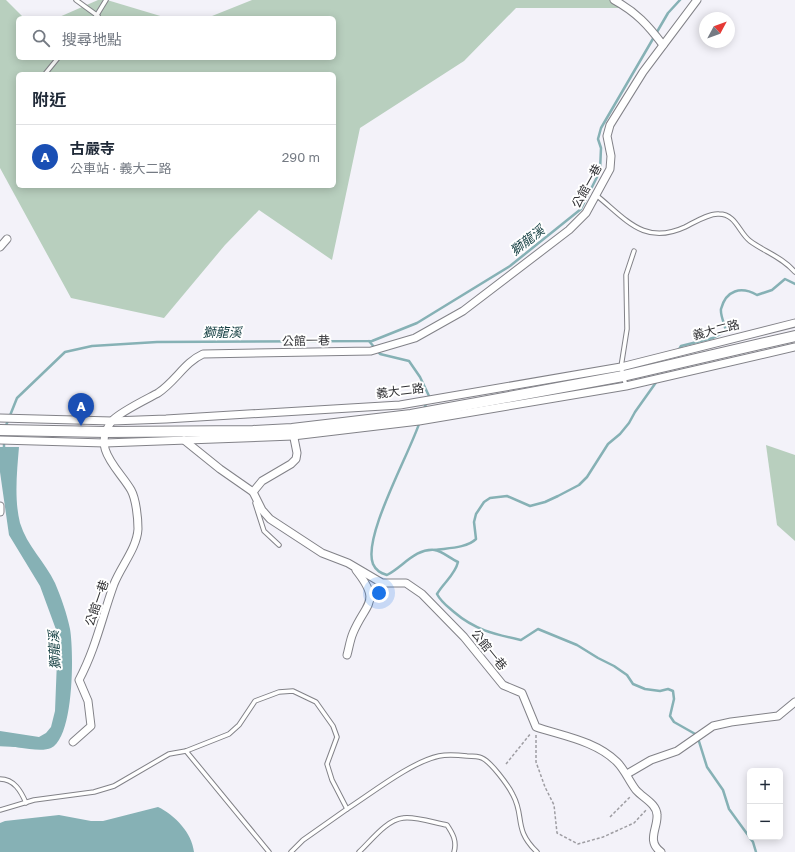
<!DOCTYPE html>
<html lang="zh-TW">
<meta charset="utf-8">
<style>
:root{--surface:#fff;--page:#f2f2f3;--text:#1f2937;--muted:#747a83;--line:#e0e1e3;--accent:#db2777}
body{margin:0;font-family:"Golos Text","Noto Sans TC",sans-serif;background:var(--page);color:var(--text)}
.controls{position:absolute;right:12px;bottom:12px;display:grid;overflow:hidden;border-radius:6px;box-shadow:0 2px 10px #0003}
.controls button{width:36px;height:36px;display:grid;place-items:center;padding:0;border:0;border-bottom:1px solid var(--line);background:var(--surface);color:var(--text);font:20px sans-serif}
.compass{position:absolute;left:699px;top:12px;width:36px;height:36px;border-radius:50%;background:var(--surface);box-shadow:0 2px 10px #0003;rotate:49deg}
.you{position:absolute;left:379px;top:593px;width:14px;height:14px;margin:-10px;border:3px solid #fff;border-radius:50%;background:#1a73e8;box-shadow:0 0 0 6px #1a73e833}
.badge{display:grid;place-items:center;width:26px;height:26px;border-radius:50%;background:var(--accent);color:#fff;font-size:13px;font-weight:700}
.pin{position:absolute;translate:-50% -33px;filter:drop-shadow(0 1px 2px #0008)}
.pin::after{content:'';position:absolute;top:21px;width:14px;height:12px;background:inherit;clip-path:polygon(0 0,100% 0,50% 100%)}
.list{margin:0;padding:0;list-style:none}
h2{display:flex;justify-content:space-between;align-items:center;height:52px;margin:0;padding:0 16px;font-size:17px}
h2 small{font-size:13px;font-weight:400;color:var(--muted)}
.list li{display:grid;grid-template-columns:26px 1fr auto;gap:12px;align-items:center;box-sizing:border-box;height:64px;padding:0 16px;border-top:1px solid var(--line)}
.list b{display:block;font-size:15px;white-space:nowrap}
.list p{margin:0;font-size:13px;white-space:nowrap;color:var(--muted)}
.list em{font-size:13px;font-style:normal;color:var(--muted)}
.icon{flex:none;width:22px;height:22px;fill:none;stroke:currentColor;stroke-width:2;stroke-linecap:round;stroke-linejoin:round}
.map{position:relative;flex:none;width:795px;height:852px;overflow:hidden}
.search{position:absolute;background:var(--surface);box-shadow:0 2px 10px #0003;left:16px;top:16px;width:320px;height:44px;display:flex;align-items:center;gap:10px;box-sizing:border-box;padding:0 14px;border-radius:6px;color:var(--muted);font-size:15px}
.panel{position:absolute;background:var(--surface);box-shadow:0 2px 10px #0003;left:16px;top:72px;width:320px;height:116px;border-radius:6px}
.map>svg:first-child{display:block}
.green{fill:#b8cfbe;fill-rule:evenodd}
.water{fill:#86b1b5}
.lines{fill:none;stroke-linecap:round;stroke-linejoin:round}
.stream{stroke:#86b1b5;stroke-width:2.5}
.lane-casing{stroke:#828288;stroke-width:5.5}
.street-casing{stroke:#828288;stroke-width:9}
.secondary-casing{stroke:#828288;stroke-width:12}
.path{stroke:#9e9da2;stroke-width:1.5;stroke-dasharray:3 2;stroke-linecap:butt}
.lane{stroke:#fff;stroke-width:3.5}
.street{stroke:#fff;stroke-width:7}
.secondary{stroke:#fff;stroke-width:10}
.labels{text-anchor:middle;stroke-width:4;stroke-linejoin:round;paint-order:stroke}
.street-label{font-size:12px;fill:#313134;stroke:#fff}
.water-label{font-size:13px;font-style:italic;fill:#0d393c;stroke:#fff}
</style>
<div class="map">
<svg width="795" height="852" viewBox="0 0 795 852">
<rect width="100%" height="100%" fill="#f3f2f9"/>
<g class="green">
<path d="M0,0H6L24,18H18V58H334V18H207L252,0H615L621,8H516L464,61L360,128L332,260L259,210L225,245L164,318L71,298L0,168ZM18,74H334V186H18Z"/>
<path d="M98,0H107L167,18H57Z"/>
<path d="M766,445L795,455V541L777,525Z"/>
</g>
<g class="water">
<path d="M0,447H19C17,471 14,499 20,523C27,546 45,562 55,583C61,597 67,614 70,629C74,652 74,737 51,748C41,753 11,746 0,744V731L39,737L46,733L51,727L55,711L58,635L40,586L9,535L0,472Z"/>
<path d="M158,807C175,815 192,833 194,852H0V823L5,821L59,815L91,821H103Z"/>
</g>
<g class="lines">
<g class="stream">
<path d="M369,341L380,354L409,361L420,377L429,396L424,409"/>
<path d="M678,351L681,346L713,338L726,331C725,325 720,315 721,309C726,290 741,286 757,295L772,290L785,279L795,284"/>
<path d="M420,421C411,451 362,537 373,564C376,571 381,573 387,575C403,567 415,548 435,550C442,551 451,559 458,562C455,575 444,582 437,594C441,602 447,606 454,612C475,630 494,634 521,640L538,629L577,645L598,658L614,666L627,675L633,684L645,689L660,691L668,689L673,691L674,699L670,716L674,722L697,735L707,767L723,790L729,809L753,842L756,852"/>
<path d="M5,428L17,398L65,352L92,346L157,342L372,341L417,323L510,266L581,209L600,171L601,148L598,139L601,128L668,13L680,0"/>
<path d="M4,432V449"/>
<path d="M435,550C448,548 467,548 476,539L474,522L476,514L484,502L490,498L507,496L530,506L545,502L558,496L579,485L587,477L608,444L620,434L629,423L635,412L657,381"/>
<path d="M0,745L21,746"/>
</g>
<g class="lane-casing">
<g id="lane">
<path d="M76,0L98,16"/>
<path d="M95,18L106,0"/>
<path d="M45,74L58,58"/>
<path d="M596,195C626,219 644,246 685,227C695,222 709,213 719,214C736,214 739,233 750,241C765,252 782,257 795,272"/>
<path d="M626,386L621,367L627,329L626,275L634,251"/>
<path d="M255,503L264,531L279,545"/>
<path d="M186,751L269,852"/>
<path d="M0,779C14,779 21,791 26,803"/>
<path d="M347,809C372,793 411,762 439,756C448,754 458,755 467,756C471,756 478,756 482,758C491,762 508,785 513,795C525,817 513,829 537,852"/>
<path d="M0,810L34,800L94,792L114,786L169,754L186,751L229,734L239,725L255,701L279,692L293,691L316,702L333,726L337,737L327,764L332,780L347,809L303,840L291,852"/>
<path d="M359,852C371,841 386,820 403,818C415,816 435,823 447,825C453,834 457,841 454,852"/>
</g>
</g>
<g class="street-casing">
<g id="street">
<path d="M614,0C636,12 648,25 663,45"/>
<path d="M0,247L7,239"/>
<path d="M0,418L112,421L166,419L400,405L621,367L795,323"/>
<path d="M0,440L105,443L293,436L419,421L626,386L795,347"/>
<path d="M184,440L220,469L253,492L262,481L291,464L296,459L297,453L293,433"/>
<path d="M253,492L262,510L270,519L322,553L348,563L382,583H406L422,594L464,637L503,685L522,693L536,727C563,736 596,741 617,762C625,770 629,781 636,790C643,798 657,804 657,815C658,828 646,841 661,852"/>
<path d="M0,506V512"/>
<path d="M347,655C349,648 350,640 353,633C366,602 382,603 356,570"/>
<path d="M73,742L91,726L88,701L79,680C96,648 102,617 114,584C121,566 137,548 138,529C138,518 136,499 131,490C119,469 90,448 112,421C118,413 147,399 158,393C175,382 185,362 203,354L371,351L415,338L463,311L569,230L586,213L610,169L611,156L607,136L610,125L643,72L697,0"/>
<path d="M627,774L651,760L677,751L713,726L731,722L778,716L795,702"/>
</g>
</g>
<g class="secondary-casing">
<path id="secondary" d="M0,430L106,432L253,431L292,429L411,415L623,376L795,336"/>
</g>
<g class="path">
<path d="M536,735V762L545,787L554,805L557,833L578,844L603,837L634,823L647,809"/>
<path d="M506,764L531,733"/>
<path d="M610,817L631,796"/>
</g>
<use href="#lane" class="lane"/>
<use href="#street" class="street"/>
<use href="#secondary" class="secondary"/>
</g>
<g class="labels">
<g class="street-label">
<text transform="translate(587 186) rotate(-61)" y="4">公館一巷</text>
<text transform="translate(716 330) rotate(-14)" y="4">義大二路</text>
<text transform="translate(306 341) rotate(-1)" y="4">公館一巷</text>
<text transform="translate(400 391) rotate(-7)" y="4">義大二路</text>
<text transform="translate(97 603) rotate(-71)" y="4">公館一巷</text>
<text transform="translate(489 650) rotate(51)" y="4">公館一巷</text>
</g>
<g class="water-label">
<text transform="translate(527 240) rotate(-38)" y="5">獅龍溪</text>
<text x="222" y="337">獅龍溪</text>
<text transform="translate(54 650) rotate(-93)" y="5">獅龍溪</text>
</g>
</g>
</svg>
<div class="controls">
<button>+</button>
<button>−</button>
</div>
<svg class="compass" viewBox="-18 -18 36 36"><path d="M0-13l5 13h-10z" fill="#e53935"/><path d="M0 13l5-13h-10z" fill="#747a83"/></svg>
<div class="you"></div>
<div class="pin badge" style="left:81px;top:426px;background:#1a4fb4">A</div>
<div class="search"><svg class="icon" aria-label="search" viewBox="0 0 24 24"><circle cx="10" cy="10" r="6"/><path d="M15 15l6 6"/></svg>搜尋地點</div>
<section class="panel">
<h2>附近<small></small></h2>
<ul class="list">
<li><span class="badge" style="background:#1a4fb4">A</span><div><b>古嚴寺</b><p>公車站 · 義大二路</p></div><em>290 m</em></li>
</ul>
</section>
</div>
